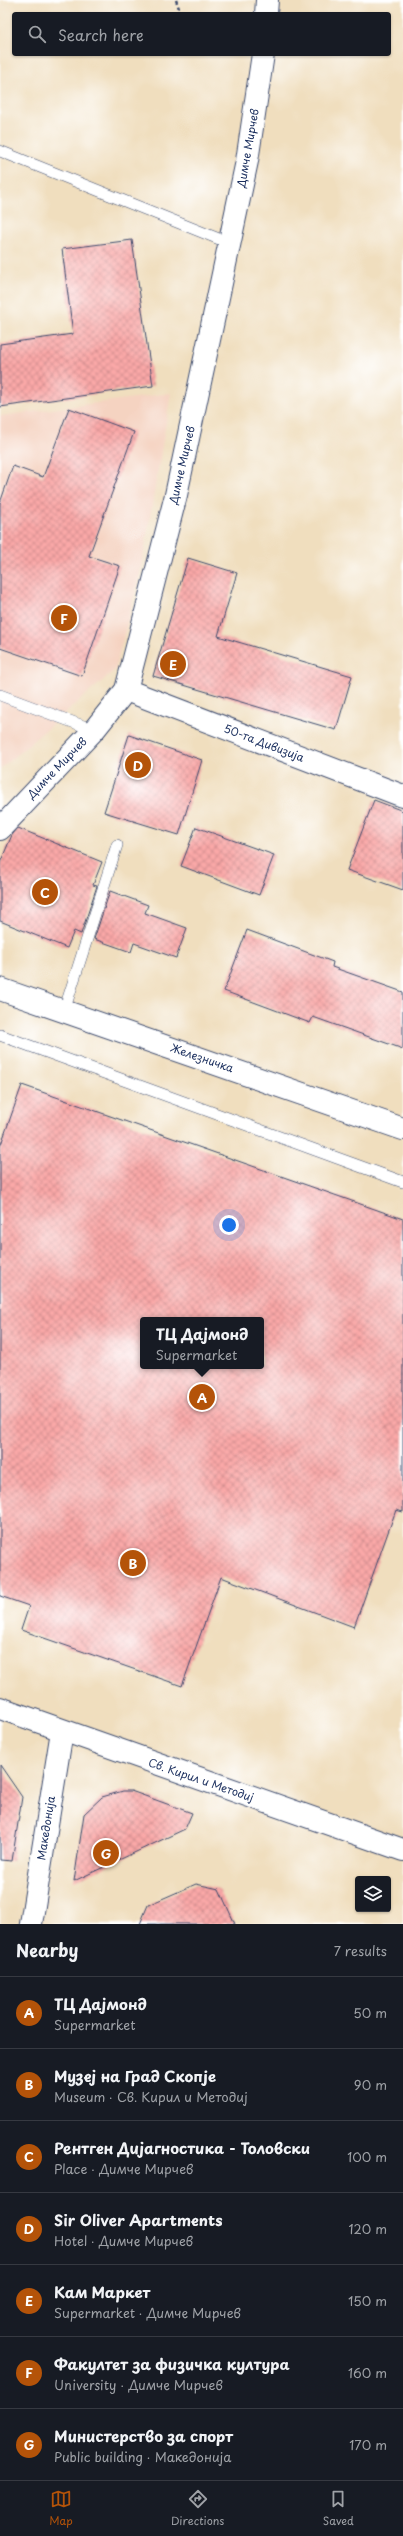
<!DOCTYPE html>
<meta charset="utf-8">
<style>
:root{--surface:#171b24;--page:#242831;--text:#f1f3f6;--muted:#9ea1a6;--line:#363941;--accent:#b45309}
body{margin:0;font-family:"Playpen Sans",sans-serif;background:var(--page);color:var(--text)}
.controls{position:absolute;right:12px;bottom:12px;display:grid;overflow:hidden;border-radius:4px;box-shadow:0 1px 3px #0004}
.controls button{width:36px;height:36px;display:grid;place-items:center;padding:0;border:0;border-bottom:1px solid var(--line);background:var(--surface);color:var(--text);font:20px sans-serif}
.you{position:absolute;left:229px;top:1225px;width:14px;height:14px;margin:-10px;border:3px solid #fff;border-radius:50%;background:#1a73e8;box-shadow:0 0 0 6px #1a73e833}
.badge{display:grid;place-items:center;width:26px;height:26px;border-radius:50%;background:var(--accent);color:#fff;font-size:13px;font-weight:700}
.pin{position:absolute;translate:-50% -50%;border:2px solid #fff;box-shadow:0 1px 4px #0006}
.popup{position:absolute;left:140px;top:1317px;width:124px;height:52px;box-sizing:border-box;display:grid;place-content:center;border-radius:4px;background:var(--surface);filter:drop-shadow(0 1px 3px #0005);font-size:13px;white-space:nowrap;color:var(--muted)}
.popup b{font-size:15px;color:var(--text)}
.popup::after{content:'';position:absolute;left:50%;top:100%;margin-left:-8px;border:8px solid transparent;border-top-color:var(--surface)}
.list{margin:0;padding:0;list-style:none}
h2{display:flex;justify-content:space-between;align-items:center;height:52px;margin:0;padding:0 16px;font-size:17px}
h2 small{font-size:13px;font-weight:400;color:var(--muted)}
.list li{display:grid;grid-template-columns:26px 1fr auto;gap:12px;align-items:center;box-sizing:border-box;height:72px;padding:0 16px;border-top:1px solid var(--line)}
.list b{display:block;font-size:15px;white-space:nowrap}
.list p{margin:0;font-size:13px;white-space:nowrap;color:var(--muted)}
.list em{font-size:13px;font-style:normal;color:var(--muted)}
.icon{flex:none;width:22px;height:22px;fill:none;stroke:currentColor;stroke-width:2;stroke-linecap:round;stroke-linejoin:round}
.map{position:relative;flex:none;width:403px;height:1924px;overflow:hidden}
.search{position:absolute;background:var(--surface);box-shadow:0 1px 3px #0004;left:12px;right:12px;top:12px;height:44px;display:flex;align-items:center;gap:10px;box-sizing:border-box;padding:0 14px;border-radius:4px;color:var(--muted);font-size:15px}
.sheet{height:556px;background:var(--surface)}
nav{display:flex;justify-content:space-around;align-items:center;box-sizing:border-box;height:56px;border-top:1px solid var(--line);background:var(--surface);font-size:11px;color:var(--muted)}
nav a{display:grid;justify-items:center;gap:2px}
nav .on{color:var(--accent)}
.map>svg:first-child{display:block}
.built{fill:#f5d3c1}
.building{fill:url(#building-cross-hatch);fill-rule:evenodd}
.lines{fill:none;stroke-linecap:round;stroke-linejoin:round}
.lane-casing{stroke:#3b496c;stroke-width:12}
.street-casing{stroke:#3b496c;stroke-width:24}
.secondary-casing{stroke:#3b496c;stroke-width:24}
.path{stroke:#3b496c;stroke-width:2.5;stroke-dasharray:3 3;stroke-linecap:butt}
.lane{stroke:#fff;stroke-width:11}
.street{stroke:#fff;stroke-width:22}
.secondary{stroke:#fff;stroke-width:22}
.labels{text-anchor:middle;stroke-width:4;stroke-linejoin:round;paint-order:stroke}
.street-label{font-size:11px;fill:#1b2f5e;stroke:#fff}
</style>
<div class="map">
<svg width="403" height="1924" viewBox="0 0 403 1924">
<defs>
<pattern id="building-cross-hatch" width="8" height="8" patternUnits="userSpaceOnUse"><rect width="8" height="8" fill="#faa8a7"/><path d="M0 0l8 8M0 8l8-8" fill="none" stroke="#ca898b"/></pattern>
</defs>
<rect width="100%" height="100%" fill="#fff"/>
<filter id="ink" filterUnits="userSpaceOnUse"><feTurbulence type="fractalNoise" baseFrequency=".025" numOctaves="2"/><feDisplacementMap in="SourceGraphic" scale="8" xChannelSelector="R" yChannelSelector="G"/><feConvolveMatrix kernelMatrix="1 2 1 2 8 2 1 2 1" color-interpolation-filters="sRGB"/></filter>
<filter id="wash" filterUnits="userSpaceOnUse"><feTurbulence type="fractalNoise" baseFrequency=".012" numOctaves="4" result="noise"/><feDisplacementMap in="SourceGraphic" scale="16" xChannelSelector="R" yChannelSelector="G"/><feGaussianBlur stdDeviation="0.9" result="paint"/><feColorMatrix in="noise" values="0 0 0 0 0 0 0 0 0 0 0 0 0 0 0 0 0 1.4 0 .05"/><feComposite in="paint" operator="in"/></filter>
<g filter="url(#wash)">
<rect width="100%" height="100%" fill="#f0debe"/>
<path class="built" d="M171,393L142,565L115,670L0,769V416Z"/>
<g id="blocks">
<g class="building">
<path d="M132,240L153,386L0,407V344L73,334L62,249Z"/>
<path d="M69,408L134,432L89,556L120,566L82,676L0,648V503L13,466L43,477Z"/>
<path d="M188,558L237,573L218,636L352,676L336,730L153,676Z"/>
<path d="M129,735L202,760L179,835L104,812Z"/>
<path d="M374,800L403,811V890L347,870Z"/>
<path d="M196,827L274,855L259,895L181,866Z"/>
<path d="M18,828L102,862L93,885L97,886L81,934L74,931L67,948L0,921V863L12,835Z"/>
<path d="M110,891L148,905L145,913L187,928L176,958L134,943L131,952L94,939Z"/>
<path d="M247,930L333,962L332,967L403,992V1049L313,1017L310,1023L224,991Z"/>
<path d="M22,1085L403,1219V1512L396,1510L354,1627L221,1577L182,1686L21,1630L29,1606L0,1596V1147ZM143,1320H261V1366H143Z"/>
<path d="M0,1765L22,1797L12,1861L0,1860Z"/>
<path d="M123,1791H131L192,1813L185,1829L74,1881L84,1814L102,1797Z"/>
<path d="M196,1884L219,1889L235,1924H140L148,1905Z"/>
</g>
</g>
</g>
<g filter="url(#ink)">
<use href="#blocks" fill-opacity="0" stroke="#3b496c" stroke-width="1"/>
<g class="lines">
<g class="lane-casing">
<g id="lane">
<path d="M0,151L229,243"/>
<path d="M0,695L94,730"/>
<path d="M64,1011L117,845"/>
<path d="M0,1035L403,1182"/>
</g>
</g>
<g class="street-casing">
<g id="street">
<path d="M266,14L267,0"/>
<path d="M126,690L403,796"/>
<path d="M0,829L94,730L126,690L176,495L247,161L263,54"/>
<path d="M31,1924L62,1731"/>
</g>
</g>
<g class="secondary-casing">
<g id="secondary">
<path d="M0,989L403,1129"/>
<path d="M0,1708L403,1850"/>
</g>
</g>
<path class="path" d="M176,0L181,14"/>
<use href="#lane" class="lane"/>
<use href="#street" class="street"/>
<use href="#secondary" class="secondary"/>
</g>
</g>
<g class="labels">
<g class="street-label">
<text transform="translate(248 148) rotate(-80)" y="4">Димче Мирчев</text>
<text transform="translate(182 465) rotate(-77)" y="4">Димче Мирчев</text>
<text transform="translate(264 743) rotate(21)" y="4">50-та Дивизија</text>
<text transform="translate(57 768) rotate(-46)" y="4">Димче Мирчев</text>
<text transform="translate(202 1058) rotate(19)" y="4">Железничка</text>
<text transform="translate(201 1780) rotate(19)" y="4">Св. Кирил и Методиј</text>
<text transform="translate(46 1828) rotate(-81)" y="4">Македонија</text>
</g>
</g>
</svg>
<div class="controls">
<button><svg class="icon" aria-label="layers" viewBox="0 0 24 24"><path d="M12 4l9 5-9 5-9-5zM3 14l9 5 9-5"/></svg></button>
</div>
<div class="you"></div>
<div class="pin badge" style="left:202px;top:1397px">A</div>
<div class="popup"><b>ТЦ Дајмонд</b>Supermarket</div>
<div class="pin badge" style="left:133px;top:1563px">B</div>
<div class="pin badge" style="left:45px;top:892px">C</div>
<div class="pin badge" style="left:138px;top:765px">D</div>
<div class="pin badge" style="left:173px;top:664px">E</div>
<div class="pin badge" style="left:64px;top:618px">F</div>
<div class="pin badge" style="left:106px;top:1853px">G</div>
<div class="search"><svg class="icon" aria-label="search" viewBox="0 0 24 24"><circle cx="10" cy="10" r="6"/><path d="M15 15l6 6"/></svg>Search here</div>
</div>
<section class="sheet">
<h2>Nearby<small>7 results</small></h2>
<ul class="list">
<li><span class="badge">A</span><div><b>ТЦ Дајмонд</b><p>Supermarket</p></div><em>50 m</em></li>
<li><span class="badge">B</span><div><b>Музеј на Град Скопје</b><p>Museum · Св. Кирил и Методиј</p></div><em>90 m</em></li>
<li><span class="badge">C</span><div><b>Рентген Дијагностика - Толовски</b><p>Place · Димче Мирчев</p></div><em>100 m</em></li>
<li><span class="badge">D</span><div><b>Sir Oliver Apartments</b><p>Hotel · Димче Мирчев</p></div><em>120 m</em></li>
<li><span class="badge">E</span><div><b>Кам Маркет</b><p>Supermarket · Димче Мирчев</p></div><em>150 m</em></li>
<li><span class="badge">F</span><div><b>Факултет за физичка култура</b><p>University · Димче Мирчев</p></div><em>160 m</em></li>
<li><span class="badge">G</span><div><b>Министерство за спорт</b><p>Public building · Македонија</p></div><em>170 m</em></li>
</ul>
</section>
<nav>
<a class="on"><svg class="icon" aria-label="map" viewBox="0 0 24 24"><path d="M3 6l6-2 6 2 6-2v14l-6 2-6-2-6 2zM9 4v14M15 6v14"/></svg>Map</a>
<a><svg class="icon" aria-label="directions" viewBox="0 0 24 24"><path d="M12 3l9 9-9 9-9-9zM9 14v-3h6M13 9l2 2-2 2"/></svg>Directions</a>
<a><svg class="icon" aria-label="saved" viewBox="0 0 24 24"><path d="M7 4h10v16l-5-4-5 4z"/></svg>Saved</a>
</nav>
